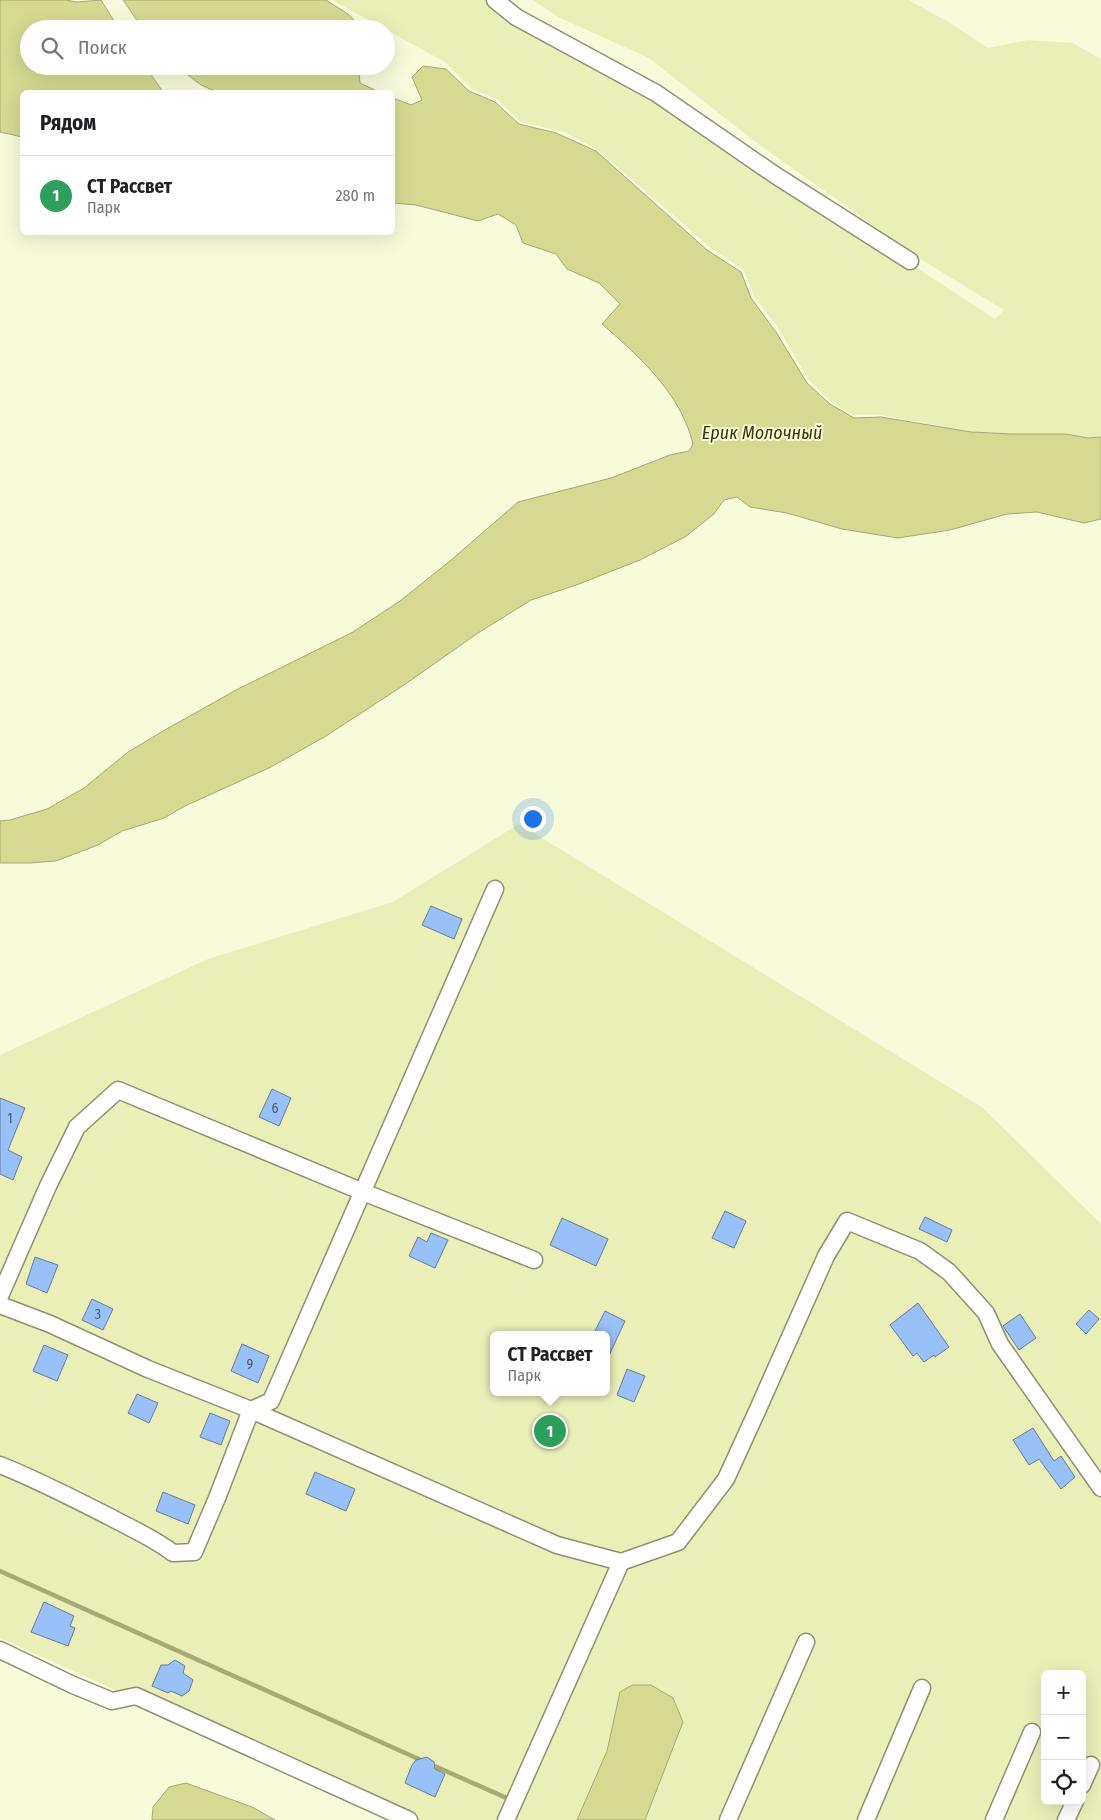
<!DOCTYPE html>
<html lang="ru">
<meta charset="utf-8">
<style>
:root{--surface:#fff;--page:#f6f6f6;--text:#202124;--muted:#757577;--line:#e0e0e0;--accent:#2c7ce7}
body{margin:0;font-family:"Fira Sans Condensed",sans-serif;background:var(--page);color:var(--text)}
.controls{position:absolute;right:15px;bottom:15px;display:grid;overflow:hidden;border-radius:8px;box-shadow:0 5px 20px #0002}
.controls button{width:45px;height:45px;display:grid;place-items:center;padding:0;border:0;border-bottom:1px solid var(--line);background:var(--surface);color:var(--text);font:25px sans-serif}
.you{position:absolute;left:532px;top:818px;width:18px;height:18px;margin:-12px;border:4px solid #fff;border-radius:50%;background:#1a73e8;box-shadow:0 0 0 8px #1a73e833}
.badge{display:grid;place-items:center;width:32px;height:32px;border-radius:50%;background:var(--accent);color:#fff;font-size:16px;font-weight:700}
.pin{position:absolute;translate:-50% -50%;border:2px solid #fff;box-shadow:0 1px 5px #0006}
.popup{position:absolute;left:490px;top:1331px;width:120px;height:65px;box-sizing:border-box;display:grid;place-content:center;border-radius:8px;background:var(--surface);filter:drop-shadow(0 1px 4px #0005);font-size:16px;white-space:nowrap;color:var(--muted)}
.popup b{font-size:19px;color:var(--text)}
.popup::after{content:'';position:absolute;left:50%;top:100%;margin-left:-10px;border:10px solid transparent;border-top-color:var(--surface)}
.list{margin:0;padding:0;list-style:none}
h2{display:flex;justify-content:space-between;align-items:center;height:65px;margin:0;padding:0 20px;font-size:21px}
h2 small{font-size:16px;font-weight:400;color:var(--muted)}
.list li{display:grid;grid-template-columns:32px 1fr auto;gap:15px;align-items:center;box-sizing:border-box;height:80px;padding:0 20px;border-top:1px solid var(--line)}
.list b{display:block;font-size:19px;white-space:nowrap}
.list p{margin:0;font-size:16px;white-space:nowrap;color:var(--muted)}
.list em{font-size:16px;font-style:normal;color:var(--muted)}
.icon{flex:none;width:28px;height:28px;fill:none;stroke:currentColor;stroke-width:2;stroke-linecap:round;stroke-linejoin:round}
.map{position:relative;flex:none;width:1101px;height:1820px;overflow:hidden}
.search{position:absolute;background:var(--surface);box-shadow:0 5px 20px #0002;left:20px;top:20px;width:375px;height:55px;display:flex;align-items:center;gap:12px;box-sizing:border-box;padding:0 18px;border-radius:28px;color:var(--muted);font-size:19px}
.panel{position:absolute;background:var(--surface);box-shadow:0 5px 20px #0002;left:20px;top:90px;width:375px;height:145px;border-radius:8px}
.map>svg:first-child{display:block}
.green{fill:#eaeeb7;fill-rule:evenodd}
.water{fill:#d5d992;stroke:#a6aa74}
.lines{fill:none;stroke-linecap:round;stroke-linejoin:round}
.stream{stroke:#a6aa74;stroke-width:4.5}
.building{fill:#98c0f9;stroke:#6c7d96}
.minor-casing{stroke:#8f9173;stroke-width:19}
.minor{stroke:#fff;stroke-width:16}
.labels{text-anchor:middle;stroke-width:4;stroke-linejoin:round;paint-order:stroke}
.number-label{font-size:14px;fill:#525c61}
.water-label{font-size:18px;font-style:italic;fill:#363700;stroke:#f8fbda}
</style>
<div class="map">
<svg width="1101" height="1820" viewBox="0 0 1101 1820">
<rect width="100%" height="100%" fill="#f8fbda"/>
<g class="green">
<path d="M332,0H493L656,94L845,221L995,319L1004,310L922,260L753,140L649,58L558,17L533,0H908L947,21L988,48L1028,40L1073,43L1101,59V437L1088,438L1066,434H1011L971,432L881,415H853L830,401L808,379L777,326L754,296L744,270L711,248L598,150L564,132L521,122L497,99L472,89L445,62Z"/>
<path d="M519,824L983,1108L1101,1224V1820H404L0,1638V1055L208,959L393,902ZM494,1335H606V1392H494ZM1045,1674H1082V1801H1045Z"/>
</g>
<g class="water">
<path d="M0,0H66L77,2L101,0L119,29H29V66H145L163,92H22V137L0,132Z"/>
<path d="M123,0H326L348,14L363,29H143Z"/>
<path d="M176,66H361L359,72L360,83L379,92H217L201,85Z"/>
<path d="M423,66L446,69L469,91L495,102L519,124L556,133L596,151L707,250L741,272L751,298L776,332L807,383L830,404L854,418L881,417L971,432L1011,434H1066L1088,438L1101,437V519L1084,523L1037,512L1007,514L950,530L898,538L842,529L787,513L750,507L737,497L724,500L714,514L685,537L640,560L579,584L531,600L478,633L404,685L326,736L271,767L185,806L164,818L122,831L98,845L56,861L30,863H0V821L10,820L47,809L84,788L128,752L163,731L238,689L353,632L400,601L450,561L518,502L611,478L670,455L689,451L693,444C681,394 640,357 602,324L620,304L599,283L567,269L556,254L523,243L516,225L498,214L478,221L416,205L393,203V98L411,105L422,100L412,77Z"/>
<path d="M632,1685H651L673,1698L683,1722L645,1820H577L607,1751L620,1692Z"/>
<path d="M186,1783L252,1807L275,1820H152L153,1807L169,1787Z"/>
</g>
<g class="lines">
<g class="stream">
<path d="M0,1571L423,1761"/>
<path d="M430,1764L511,1800"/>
</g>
</g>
<g class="building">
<path d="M431,906L462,919L454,939L422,925Z"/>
<path d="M272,1089L291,1098L279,1126L259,1117Z"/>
<path d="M0,1098L25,1108L8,1150L22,1157L13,1180L0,1174Z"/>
<path d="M725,1211L746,1221L734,1248L712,1238Z"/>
<path d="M925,1217L952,1230L947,1242L919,1229Z"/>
<path d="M562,1218L608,1239L596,1266L550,1245Z"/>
<path d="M431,1233L448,1240L435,1268L409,1256L418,1237L427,1242Z"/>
<path d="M35,1257L58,1265L47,1293L26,1284Z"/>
<path d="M92,1299L113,1309L103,1330L82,1320Z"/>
<path d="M918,1303L949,1347L935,1357L934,1355L924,1362L917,1353L913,1356L890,1325Z"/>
<path d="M1089,1310L1099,1319L1086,1334L1076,1324Z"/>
<path d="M605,1311L625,1321L606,1362V1335H593Z"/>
<path d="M1020,1314L1036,1338L1019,1350L1003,1326Z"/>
<path d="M242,1344L269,1356L258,1383L231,1371Z"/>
<path d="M44,1345L68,1355L57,1381L33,1371Z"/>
<path d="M627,1369L645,1376L634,1402L617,1395Z"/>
<path d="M137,1394L158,1403L149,1423L128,1413Z"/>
<path d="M210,1413L230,1421L221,1445L200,1437Z"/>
<path d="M1033,1428L1054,1461L1061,1456L1075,1477L1061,1489L1039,1459L1029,1465L1013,1440Z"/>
<path d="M315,1472L355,1489L346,1511L306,1494Z"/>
<path d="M163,1492L195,1505L188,1524L156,1511Z"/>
<path d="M44,1602L74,1616L70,1626L75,1628L68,1646L31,1632Z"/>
<path d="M175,1660L185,1666L183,1673L193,1680L189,1691L182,1696L171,1691L168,1693L152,1686L161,1665H168Z"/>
<path d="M427,1757L434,1762L435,1769L445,1774L435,1797L405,1783L412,1765L416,1760Z"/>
</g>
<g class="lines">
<g class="minor-casing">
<g id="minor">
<path d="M495,0L516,17L656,93L775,175L910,261"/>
<path d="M0,1296L48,1186L77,1127L118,1090L363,1192L534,1260"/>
<path d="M0,1305L50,1324L148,1369L251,1410L557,1545L621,1562L678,1542L726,1479L758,1409L826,1256L847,1221L920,1251L949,1272L986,1313L1000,1344L1101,1488"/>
<path d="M0,1465C38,1480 74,1499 110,1517C132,1529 154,1538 173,1553L194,1552L217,1498L251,1410L271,1401L495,889"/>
<path d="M0,1650L73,1685L112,1701L136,1696L409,1820"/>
<path d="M1082,1785L1091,1765"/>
<path d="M506,1820L621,1562"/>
<path d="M728,1820L806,1642"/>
<path d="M866,1820L922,1688"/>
<path d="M994,1820L1032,1732"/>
<path d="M1066,1820L1075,1801"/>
</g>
</g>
<use href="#minor" class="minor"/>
</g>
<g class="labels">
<g class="number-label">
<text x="275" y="1113">6</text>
<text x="10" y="1123">1</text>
<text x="98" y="1319">3</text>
<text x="250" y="1369">9</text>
</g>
<g class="water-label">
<text x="762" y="439">Ерик Молочный</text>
</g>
</g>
</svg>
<div class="controls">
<button>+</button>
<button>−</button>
<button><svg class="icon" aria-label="locate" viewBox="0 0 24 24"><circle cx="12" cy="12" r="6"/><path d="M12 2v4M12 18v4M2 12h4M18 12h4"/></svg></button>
</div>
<div class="you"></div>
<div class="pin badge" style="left:550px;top:1431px;background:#2e9e5b">1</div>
<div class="popup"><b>СТ Рассвет</b>Парк</div>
<div class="search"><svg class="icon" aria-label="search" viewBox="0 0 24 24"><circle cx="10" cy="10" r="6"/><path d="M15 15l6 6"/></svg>Поиск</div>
<section class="panel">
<h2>Рядом<small></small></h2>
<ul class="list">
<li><span class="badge" style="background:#2e9e5b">1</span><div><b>СТ Рассвет</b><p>Парк</p></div><em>280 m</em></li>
</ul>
</section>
</div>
